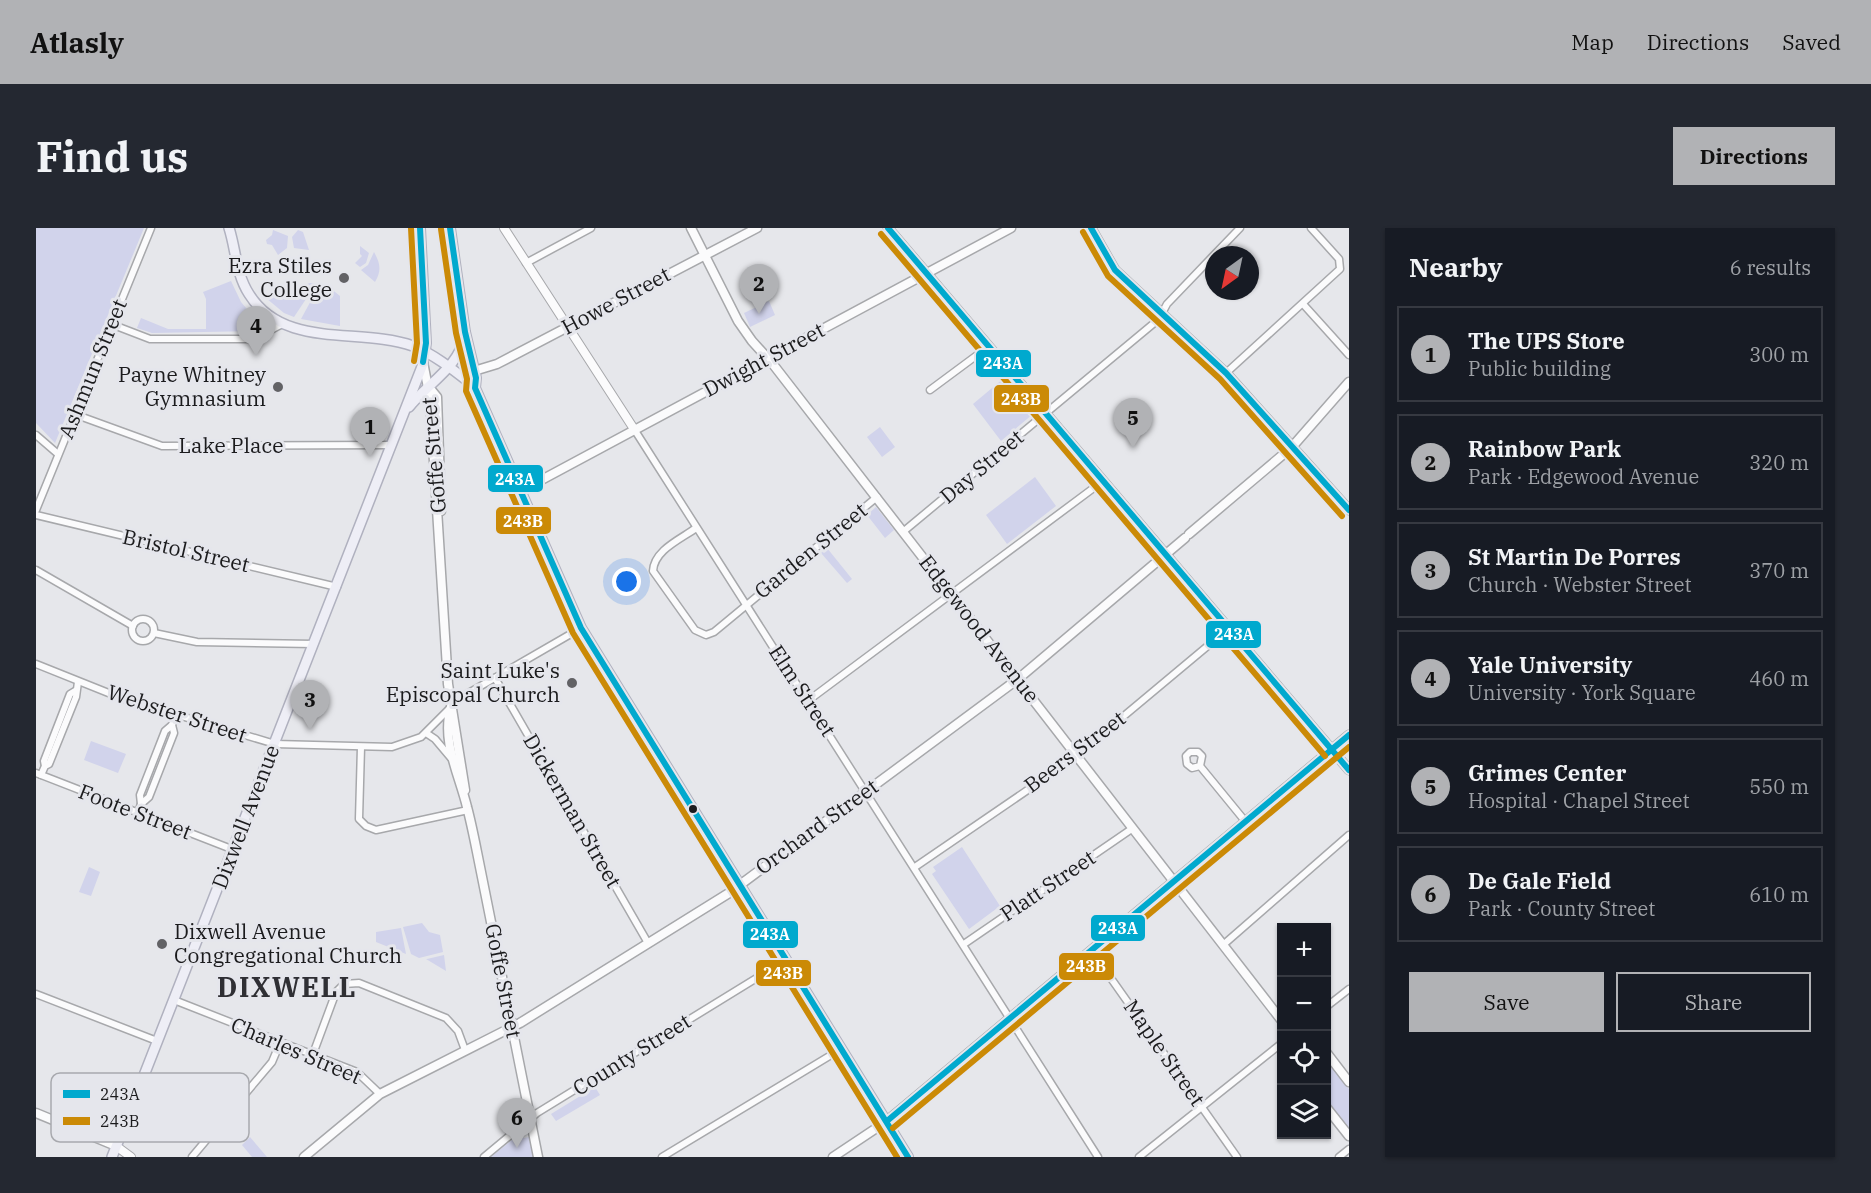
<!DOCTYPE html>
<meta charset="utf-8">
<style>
:root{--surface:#171b24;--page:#242831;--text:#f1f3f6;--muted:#9ea1a6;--line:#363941;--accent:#b1b2b5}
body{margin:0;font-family:"IBM Plex Serif",serif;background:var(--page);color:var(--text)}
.controls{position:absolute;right:18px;bottom:18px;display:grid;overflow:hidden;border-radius:0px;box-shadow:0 2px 4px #0004}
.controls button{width:54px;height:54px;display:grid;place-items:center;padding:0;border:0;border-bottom:2px solid var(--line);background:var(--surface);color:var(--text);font:30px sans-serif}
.compass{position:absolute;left:1169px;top:18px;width:54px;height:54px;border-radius:50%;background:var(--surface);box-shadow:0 2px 4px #0004;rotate:213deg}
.you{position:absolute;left:591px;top:354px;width:21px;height:21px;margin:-15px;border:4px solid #fff;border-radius:50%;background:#1a73e8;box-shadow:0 0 0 9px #1a73e833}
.badge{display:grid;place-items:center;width:39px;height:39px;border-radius:50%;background:var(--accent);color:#111;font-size:20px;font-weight:700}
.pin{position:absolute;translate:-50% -50px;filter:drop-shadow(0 2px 3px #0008)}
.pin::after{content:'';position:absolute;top:32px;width:21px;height:18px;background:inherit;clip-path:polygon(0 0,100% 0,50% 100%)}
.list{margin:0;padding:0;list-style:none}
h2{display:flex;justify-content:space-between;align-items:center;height:78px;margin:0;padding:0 24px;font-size:26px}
h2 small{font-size:20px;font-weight:400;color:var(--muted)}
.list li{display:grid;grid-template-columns:39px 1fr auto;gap:18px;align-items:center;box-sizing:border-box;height:96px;margin:0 12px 12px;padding:0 12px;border:2px solid var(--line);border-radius:0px}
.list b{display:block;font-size:22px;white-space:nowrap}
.list p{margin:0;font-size:20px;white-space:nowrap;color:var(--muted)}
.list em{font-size:20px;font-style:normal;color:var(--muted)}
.actions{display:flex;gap:12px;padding:18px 24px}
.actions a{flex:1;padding:14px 0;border:2px solid var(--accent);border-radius:0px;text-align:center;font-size:21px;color:var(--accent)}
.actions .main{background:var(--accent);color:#111}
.icon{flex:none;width:33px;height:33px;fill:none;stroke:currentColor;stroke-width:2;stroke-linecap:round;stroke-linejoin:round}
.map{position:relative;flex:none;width:1313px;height:929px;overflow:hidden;border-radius:0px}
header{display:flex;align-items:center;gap:36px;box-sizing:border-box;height:84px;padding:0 30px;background:var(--accent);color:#111}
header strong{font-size:28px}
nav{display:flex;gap:33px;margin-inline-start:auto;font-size:21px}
.intro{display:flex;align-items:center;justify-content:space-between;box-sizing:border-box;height:144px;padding:0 36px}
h1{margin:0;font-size:42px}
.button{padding:15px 27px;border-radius:0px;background:var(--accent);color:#111;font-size:21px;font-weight:700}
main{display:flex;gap:36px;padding:0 36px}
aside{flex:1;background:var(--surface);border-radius:0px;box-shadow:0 2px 4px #0004}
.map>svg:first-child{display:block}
.green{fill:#d1d3eb}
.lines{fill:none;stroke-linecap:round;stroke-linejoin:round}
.minor-casing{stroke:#a7a8ab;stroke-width:9}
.tertiary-casing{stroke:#a7a8ab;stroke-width:10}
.secondary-casing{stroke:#a7a8ab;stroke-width:11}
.primary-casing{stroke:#b0b1bf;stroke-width:12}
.minor{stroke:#fbfbfc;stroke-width:6}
.tertiary{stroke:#fbfbfc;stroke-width:8}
.secondary{stroke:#fbfbfc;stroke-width:8}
.primary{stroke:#eeeef6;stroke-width:9}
.bus-1-casing{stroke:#e5e6ec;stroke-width:10}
.bus-2-casing{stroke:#e5e6ec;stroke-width:10}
.bus-1{stroke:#00a9ce;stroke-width:6}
.bus-2{stroke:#cb8a06;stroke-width:6}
.poi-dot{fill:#626265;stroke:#e5e6ec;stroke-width:2}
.bus-dot{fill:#1b1b1d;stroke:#e5e6ec;stroke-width:2}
.labels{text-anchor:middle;stroke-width:6;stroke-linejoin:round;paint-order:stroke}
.poi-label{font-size:21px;fill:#1b1b1d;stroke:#e5e6ec;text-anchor:end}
.street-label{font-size:21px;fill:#1b1b1d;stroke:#e5e6ec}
.district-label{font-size:27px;font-weight:bold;letter-spacing:1.5px;fill:#2f2f34;stroke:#e5e6ec}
.key{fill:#e5e6ec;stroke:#a8a9ae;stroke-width:1.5}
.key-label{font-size:16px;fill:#1b1b1d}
.line-badge{stroke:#e5e6ec;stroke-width:2}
.badge-label{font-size:16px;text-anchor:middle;font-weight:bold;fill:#fff}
</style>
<header>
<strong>Atlasly</strong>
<nav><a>Map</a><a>Directions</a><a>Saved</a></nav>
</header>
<div class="intro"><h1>Find us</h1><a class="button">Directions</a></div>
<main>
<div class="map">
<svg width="1313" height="929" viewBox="0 0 1313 929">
<rect width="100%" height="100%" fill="#e6e7eb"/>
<g class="green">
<path d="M0,0H108L19,215L0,195Z"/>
<path d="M237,2L252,8L251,20L242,27L236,17L231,16L230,12L236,7Z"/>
<path d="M262,2L267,4L273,22L258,20L256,9Z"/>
<path d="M324,18L333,25L330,35L324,39L319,35L326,28L324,26Z"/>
<path d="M338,24C344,35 346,42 339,54L325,42L332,37Z"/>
<path d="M195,53L205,74L221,93L220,103L116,105L101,100L105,90L132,101H170V71L167,64Z"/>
<path d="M274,55L280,56L258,89L248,85L230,70Z"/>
<path d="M284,56L294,60L304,68V98L265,91Z"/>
<path d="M733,73L739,87L714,99L708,85Z"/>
<path d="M968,150L997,186L965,213L937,176Z"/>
<path d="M844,199L859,219L846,229L831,209Z"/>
<path d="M999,249L1020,278L971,316L950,287Z"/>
<path d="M840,279L858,302L849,310L831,287Z"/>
<path d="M791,320L816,351L811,355L785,325Z"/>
<path d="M55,513L90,526L82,545L48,532Z"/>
<path d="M926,619L964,678L933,701L896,646L900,643L897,639Z"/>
<path d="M53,639L64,644L55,668L43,664Z"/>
<path d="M386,695L393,704L404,707L407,724L383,730L375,726L367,699Z"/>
<path d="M365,700L370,726L340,714V704Z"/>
<path d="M408,727L410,743L390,731H391Z"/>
<path d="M1290,832L1313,861V901L1291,872Z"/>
<path d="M559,859L564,867L520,893L515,886Z"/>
<path d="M483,906L488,910L493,909L497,929H455Z"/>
<path d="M214,909L231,929H216L206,917Z"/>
</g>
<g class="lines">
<g class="minor-casing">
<g id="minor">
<path d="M490,35L555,0"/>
<path d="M1267,76L1313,127"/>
<path d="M75,96L114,111H218L246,96"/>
<path d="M223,110L232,88"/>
<path d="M1190,145L1304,41L1303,31L1275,0"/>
<path d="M894,162L952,119"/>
<path d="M38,186L126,218L356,217"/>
<path d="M598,201L1062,929"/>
<path d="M0,207L22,226"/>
<path d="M0,282L115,0"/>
<path d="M0,287L301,359"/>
<path d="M660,300C645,311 618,322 617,343L659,402L670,407L678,404L841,269"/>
<path d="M868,303L1123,91L1131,76L1204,0"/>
<path d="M0,342L97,398"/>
<circle cx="107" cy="402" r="11"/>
<path d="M118,405L161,414L278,416"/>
<path d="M0,436L85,470L239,516L356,519L385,509L424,470L545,400"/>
<path d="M459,450L612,715"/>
<path d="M773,472L1067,253"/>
<path d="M390,505L399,511L415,530"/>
<path d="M325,519L323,591L330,598L340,602L432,582"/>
<path d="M9,538L8,533L34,466L39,463"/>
<path d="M1164,538L1166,528L1162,524H1154L1150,528L1151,536L1156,540L1164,538L1209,593"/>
<path d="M0,545L198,622"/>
<path d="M5,547L9,538L13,536L40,469L42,454"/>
<path d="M105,576L104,567L129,503L136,497"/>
<path d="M102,584L105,576L113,569L138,505L136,497L140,487"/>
<path d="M879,639L1034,533L1192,401"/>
<path d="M928,716L1097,600"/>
<path d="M1187,717L1313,607"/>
<path d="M1055,722L1201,929"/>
<path d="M0,766L121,813"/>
<path d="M138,772L321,844L344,866"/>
<path d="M1290,779L1313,761"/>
<path d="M277,826L300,764L308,756L323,755L410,790L422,803L429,822"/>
<path d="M156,929L236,834L244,815"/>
<path d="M448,929L501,885L750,732"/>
<path d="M626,929L805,821"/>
<path d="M1103,929L1246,815"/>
<path d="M1303,929L1313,921"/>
</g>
</g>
<g class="tertiary-casing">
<g id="tertiary">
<path d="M468,0L598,201"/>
<path d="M80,918L95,929"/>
</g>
</g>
<g class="secondary-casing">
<g id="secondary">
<path d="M655,0L702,93L716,113L736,135L1246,793"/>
<path d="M852,0L1313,542"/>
<path d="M1055,0L1079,42L1190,145L1313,282"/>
<path d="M387,134L394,170L412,456L429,562"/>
<path d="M438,143L461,136L721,0"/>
<path d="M392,158L401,169L405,283"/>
<path d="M483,264L975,0"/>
<path d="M1153,306L1256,219L1313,154"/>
<path d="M415,479C405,513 423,546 431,579C435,594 438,609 441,624L502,929"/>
<path d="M1290,824L1313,854"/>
<path d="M1290,879L1313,908"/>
<path d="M0,885L80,918"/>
<path d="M268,929L344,866L484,795L693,665L982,451L1149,310"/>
<path d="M797,929L851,893L1313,507"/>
</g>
</g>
<g class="primary-casing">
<g id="primary">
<path d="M193,0C200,22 200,46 213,66C248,122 323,99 377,118C398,126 420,144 438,158"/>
<path d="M384,0L390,115L388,129"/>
<path d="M414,0L429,104L440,150L439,160L545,400L872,929"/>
<path d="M373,179C391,156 424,138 428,109"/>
<path d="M76,929L387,136"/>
</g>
</g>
<use href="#minor" class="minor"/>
<use href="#tertiary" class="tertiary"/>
<use href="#secondary" class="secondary"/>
<use href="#primary" class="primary"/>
<g class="bus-1-casing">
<g id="bus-1">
<path d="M384,0L390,115L387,134"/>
<path d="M414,0L429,104L440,150L439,160L545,400L872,929"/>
<path d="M852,0L1313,542"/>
<path d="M1055,0L1079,42L1190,145L1313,282"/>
<path d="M851,893L1313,507"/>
</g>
</g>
<g class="bus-2-casing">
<g id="bus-2">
<path d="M375,0L381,115L378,133"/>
<path d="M405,1L420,105L431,151L430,163L537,405L861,929"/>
<path d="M1047,4L1072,48L1184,151L1306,288"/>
<path d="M845,6L1289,528"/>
<path d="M857,900L1313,519"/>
</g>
</g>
<use href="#bus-1" class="bus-1"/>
<use href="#bus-2" class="bus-2"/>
</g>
<g class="poi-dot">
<circle cx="308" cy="50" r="6"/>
<circle cx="242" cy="159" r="6"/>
<circle cx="536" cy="455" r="6"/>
<circle cx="126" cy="716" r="6"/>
</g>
<circle class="bus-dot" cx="657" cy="581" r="5"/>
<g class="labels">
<g class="poi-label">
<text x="296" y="45">Ezra Stiles<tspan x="296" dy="24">College</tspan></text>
<text x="230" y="154">Payne Whitney<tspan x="230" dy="24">Gymnasium</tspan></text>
<text x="524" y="450">Saint Luke's<tspan x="524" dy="24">Episcopal Church</tspan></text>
<text x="138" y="711" text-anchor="start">Dixwell Avenue<tspan x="138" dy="24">Congregational Church</tspan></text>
</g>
<g class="street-label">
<text transform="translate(580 73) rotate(-28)" y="7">Howe Street</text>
<text transform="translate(728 132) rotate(-28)" y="7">Dwight Street</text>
<text transform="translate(57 141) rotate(-68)" y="7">Ashmun Street</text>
<text x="195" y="225">Lake Place</text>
<text transform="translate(398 227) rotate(-95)" y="7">Goffe Street</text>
<text transform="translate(946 239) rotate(-40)" y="7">Day Street</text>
<text transform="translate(150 323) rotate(13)" y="7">Bristol Street</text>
<text transform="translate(775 323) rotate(-39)" y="7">Garden Street</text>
<text transform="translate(943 401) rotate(52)" y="7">Edgewood Avenue</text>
<text transform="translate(766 463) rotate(57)" y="7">Elm Street</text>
<text transform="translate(141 486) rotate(18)" y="7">Webster Street</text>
<text transform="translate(1039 524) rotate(-37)" y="7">Beers Street</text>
<text transform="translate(536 583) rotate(60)" y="7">Dickerman Street</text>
<text transform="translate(99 584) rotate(21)" y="7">Foote Street</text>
<text transform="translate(210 589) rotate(-69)" y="7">Dixwell Avenue</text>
<text transform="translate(781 599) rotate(-36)" y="7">Orchard Street</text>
<text transform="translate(1012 658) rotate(-34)" y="7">Platt Street</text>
<text transform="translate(467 753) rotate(79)" y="7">Goffe Street</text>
<text transform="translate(260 823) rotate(23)" y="7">Charles Street</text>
<text transform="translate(1128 825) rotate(55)" y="7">Maple Street</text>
<text transform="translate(596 827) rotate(-32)" y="7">County Street</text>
</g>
<g class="district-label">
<text x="251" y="769">DIXWELL</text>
</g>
</g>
<rect x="15" y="845" width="198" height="69" rx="9" class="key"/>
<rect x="27" y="862" width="27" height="8" fill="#00a9ce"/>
<rect x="27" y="889" width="27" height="8" fill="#cb8a06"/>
<g class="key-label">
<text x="64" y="872">243A</text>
<text x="64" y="899">243B</text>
</g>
<g class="line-badge">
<rect x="939" y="121" width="57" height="29" rx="6" fill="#00a9ce"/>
<rect x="957" y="156" width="57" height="29" rx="6" fill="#cb8a06"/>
<rect x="451" y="236" width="57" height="29" rx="6" fill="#00a9ce"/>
<rect x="459" y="278" width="57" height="29" rx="6" fill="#cb8a06"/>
<rect x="1169" y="392" width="57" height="29" rx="6" fill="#00a9ce"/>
<rect x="1054" y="686" width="56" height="28" rx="6" fill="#00a9ce"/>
<rect x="706" y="692" width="57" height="29" rx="6" fill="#00a9ce"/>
<rect x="1022" y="724" width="57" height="29" rx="6" fill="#cb8a06"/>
<rect x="719" y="731" width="57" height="28" rx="6" fill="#cb8a06"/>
</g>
<g class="badge-label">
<text x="967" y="141">243A</text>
<text x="985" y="177">243B</text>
<text x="479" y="257">243A</text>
<text x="487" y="299">243B</text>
<text x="1198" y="412">243A</text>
<text x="1082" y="706">243A</text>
<text x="734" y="712">243A</text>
<text x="1050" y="744">243B</text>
<text x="747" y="751">243B</text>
</g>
</svg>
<div class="controls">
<button>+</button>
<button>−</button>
<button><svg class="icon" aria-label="locate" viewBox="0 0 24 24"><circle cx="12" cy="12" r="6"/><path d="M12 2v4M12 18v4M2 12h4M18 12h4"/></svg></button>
<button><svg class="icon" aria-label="layers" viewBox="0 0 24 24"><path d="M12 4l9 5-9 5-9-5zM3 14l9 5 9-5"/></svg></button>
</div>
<svg class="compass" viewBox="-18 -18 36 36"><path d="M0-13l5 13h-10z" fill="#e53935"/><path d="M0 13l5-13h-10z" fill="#9ea1a6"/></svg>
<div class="you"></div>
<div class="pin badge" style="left:334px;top:229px">1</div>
<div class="pin badge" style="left:723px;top:86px">2</div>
<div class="pin badge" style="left:274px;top:502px">3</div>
<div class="pin badge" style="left:220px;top:128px">4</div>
<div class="pin badge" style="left:1097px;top:220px">5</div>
<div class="pin badge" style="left:481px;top:920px">6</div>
</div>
<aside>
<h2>Nearby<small>6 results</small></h2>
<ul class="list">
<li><span class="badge">1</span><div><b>The UPS Store</b><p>Public building</p></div><em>300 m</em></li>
<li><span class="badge">2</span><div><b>Rainbow Park</b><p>Park · Edgewood Avenue</p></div><em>320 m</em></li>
<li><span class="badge">3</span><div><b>St Martin De Porres</b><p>Church · Webster Street</p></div><em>370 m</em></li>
<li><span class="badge">4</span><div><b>Yale University</b><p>University · York Square</p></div><em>460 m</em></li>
<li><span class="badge">5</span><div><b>Grimes Center</b><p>Hospital · Chapel Street</p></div><em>550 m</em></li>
<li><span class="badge">6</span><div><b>De Gale Field</b><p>Park · County Street</p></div><em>610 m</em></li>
</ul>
<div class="actions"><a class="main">Save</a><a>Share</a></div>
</aside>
</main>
